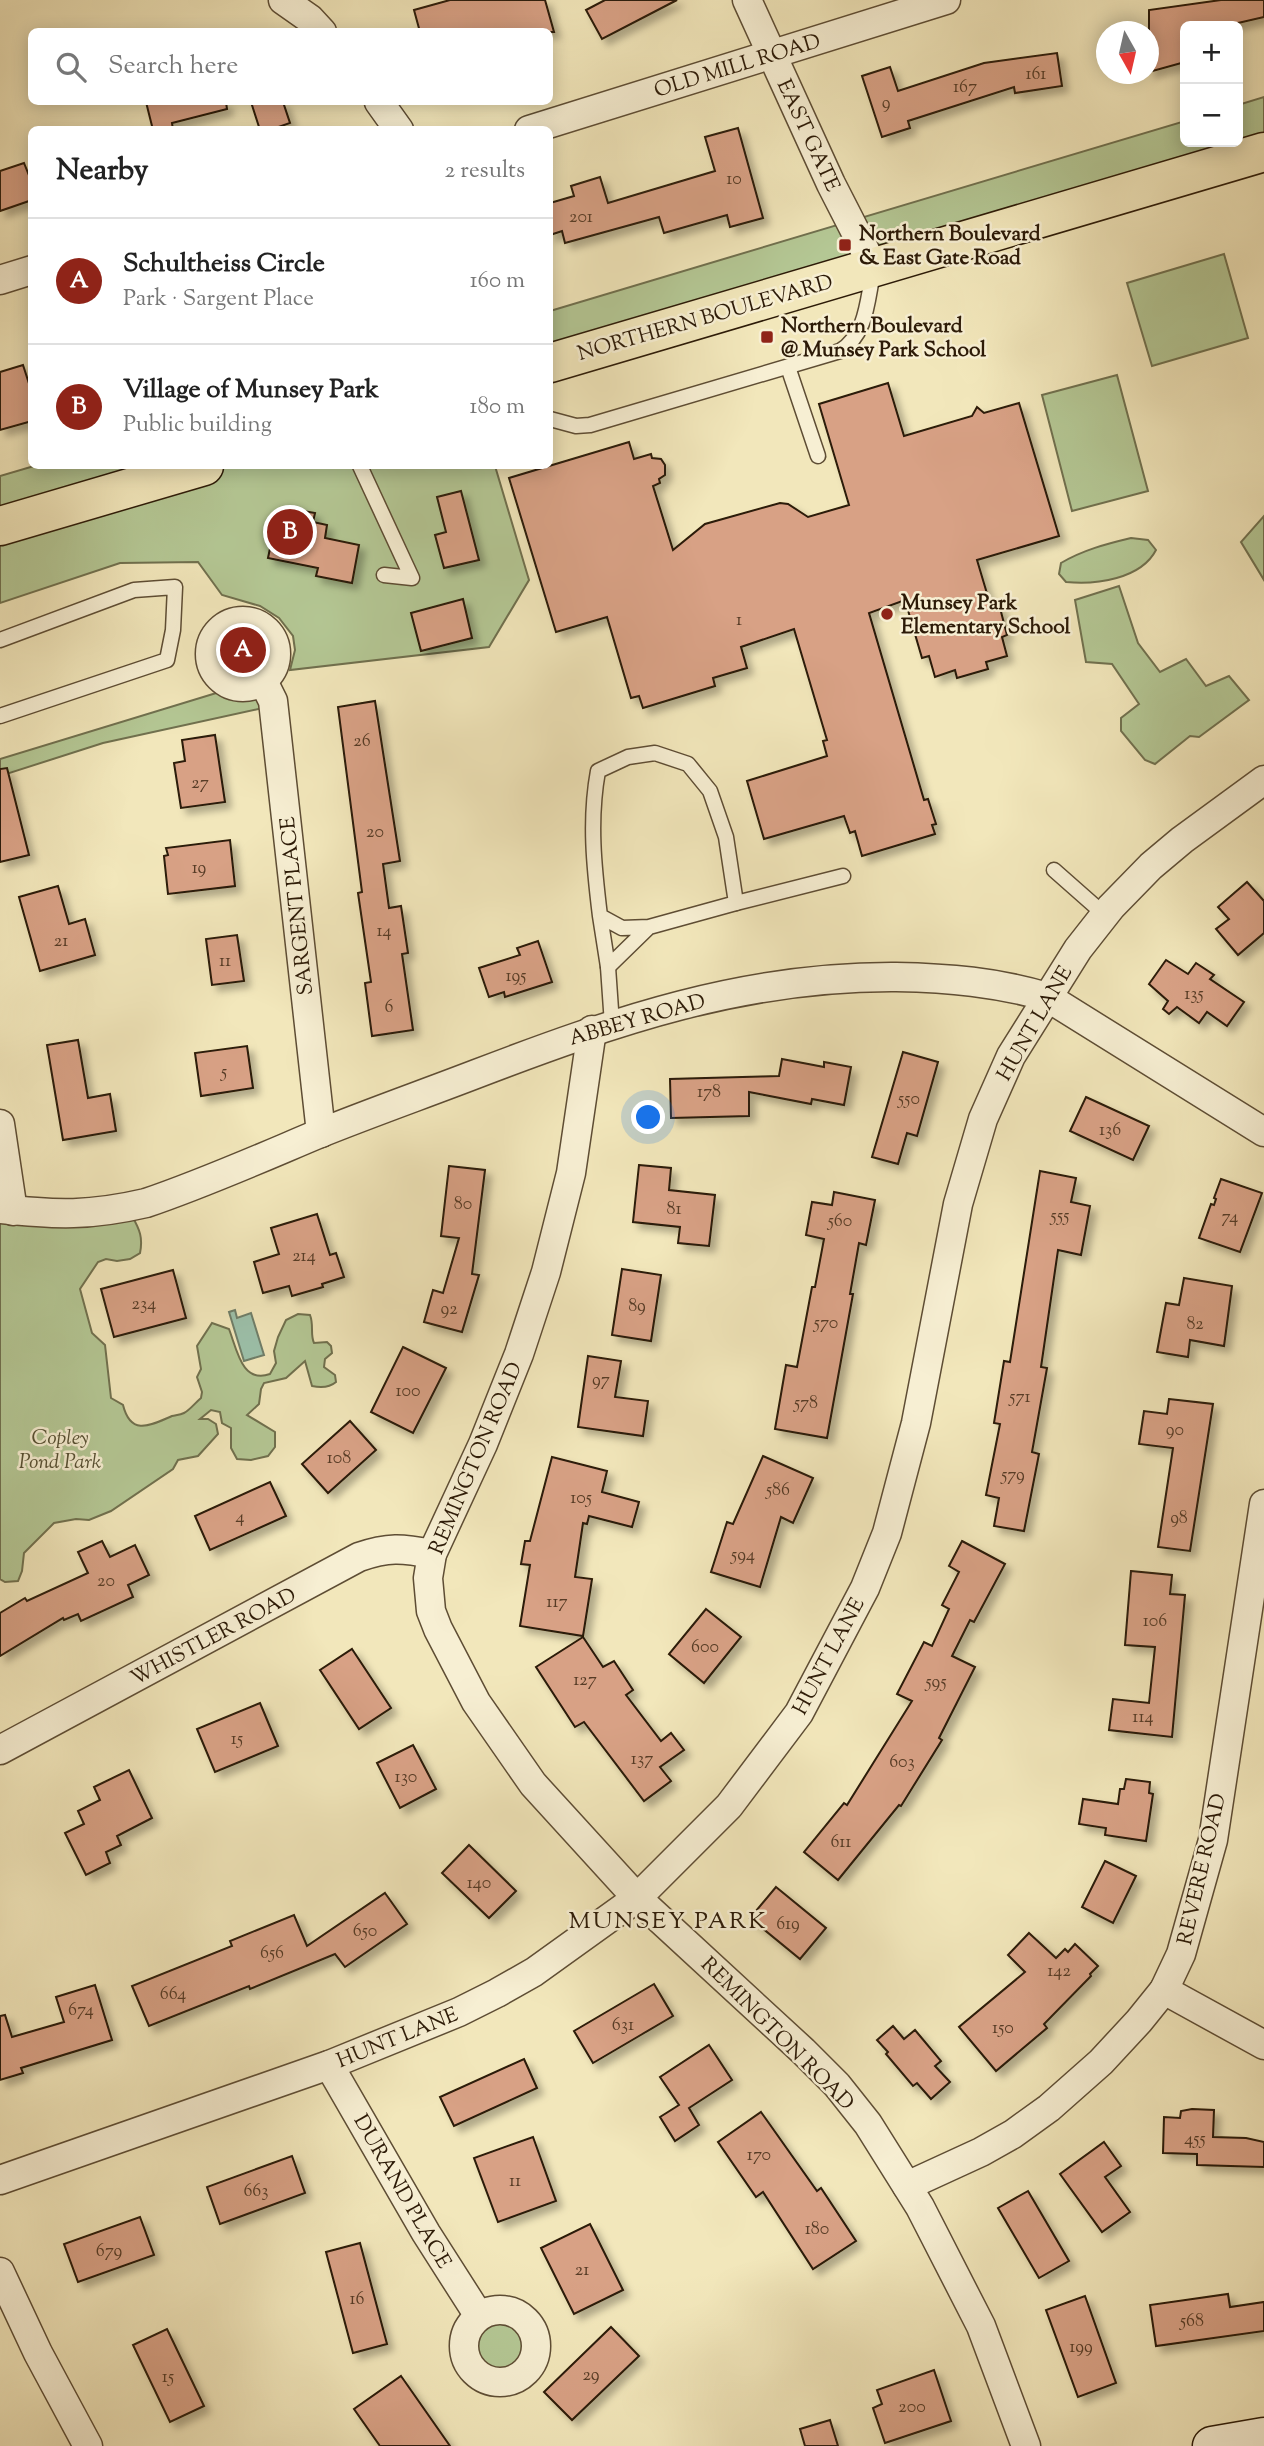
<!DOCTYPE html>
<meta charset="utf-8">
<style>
:root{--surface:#fff;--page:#f2f2f2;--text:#222;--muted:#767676;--line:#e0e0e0;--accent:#8f2418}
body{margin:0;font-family:"Sorts Mill Goudy",serif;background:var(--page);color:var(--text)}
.controls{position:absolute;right:21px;top:21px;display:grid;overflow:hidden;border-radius:10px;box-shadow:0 4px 18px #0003}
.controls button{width:63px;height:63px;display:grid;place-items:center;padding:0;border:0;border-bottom:2px solid var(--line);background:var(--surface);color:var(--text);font:35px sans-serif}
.compass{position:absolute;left:1096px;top:21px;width:63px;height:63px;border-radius:50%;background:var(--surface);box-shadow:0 4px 18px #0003;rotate:172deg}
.you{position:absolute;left:649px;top:1118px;width:24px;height:24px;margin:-18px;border:5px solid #fff;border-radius:50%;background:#1a73e8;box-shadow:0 0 0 10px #1a73e833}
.badge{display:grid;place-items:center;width:46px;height:46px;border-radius:50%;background:var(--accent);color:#fff;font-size:23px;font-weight:700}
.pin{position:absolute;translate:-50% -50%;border:4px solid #fff;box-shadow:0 2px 7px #0006}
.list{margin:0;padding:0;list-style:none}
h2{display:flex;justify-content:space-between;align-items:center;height:91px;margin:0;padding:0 28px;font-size:30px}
h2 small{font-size:23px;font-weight:400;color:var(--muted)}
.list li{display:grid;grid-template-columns:46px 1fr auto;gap:21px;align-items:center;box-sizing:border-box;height:126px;padding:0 28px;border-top:2px solid var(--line)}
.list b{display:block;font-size:26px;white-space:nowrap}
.list p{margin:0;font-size:23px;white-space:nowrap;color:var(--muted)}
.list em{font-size:23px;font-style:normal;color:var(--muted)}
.icon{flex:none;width:38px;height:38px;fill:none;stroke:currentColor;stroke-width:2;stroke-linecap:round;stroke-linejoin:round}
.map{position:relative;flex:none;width:1264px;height:2446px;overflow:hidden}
.search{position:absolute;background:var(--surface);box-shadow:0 4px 18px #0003;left:28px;top:28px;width:525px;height:77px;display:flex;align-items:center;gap:18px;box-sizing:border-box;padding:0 24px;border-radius:10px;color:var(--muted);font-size:26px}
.panel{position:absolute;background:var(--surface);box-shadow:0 4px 18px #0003;left:28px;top:126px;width:525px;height:343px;border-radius:10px}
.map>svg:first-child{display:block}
.green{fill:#b4c794;stroke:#70704e;stroke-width:2}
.water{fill:#9cc1ab;stroke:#6f7e69;stroke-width:2}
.building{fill:#d8a185;stroke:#2c1a07;stroke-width:2;filter:url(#shadow)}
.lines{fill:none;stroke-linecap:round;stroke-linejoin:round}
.lane-casing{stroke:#5e4d34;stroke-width:17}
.street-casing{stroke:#5e4d34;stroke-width:31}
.secondary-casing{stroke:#2c1a07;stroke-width:41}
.primary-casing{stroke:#2c1a07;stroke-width:41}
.lane{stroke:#f7efd3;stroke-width:14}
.street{stroke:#f7efd3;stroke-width:28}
.secondary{stroke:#f7efd3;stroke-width:38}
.primary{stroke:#f2e7bb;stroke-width:38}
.poi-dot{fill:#8f2418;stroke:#f7efd3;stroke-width:2.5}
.labels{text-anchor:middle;stroke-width:5;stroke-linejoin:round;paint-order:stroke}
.number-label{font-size:18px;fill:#573c26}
.street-label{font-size:21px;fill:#2c1a07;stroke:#f7efd3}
.poi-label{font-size:21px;font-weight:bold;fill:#2c1a07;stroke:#f7efd3;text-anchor:start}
.park-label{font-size:21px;font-style:italic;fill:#554e31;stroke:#f7efd3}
.quarter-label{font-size:24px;letter-spacing:2px;fill:#2c1a07;stroke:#f7efd3}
</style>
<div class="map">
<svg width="1264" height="2446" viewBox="0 0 1264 2446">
<defs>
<filter id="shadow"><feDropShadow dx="6" dy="6" stdDeviation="3.5" flood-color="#0004"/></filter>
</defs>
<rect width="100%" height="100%" fill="#f2e7bb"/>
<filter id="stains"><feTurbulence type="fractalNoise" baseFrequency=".00286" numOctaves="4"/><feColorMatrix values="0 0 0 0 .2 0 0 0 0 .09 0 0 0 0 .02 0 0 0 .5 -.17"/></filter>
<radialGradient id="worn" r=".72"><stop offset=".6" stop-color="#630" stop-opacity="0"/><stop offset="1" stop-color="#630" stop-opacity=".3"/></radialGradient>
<g class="green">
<path d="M1264,97V152L550,363V311L1185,121V142H1238V105Z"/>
<path d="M1224,254L1248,338L1152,366L1127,283Z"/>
<path d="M1117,375L1148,491L1072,511L1042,395Z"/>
<path d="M34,466H495L529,580L489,647L290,670L295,650L293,636L279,618L260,606L222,595L198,562L120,563L0,603V476Z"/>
<path d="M1264,516V580L1241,542Z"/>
<path d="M1131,538L1148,540L1156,550C1141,579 1096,585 1066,582L1059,574L1061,563C1083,550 1106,544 1131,538Z"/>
<path d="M1119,586L1138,643L1160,672L1186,659L1206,686L1229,676L1249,700L1199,737L1190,736L1155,764L1145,760L1121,731V718L1139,704L1112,664L1086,662L1075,600Z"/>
<path d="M240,620C262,623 281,638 275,662C274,667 269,672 269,677C268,686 271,697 272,706L103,743L0,776V759L236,687C230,684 222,682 217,676C197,652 215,627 240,620Z"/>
<path d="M0,1209L132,1216C140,1230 143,1238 140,1253L130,1259L117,1261L106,1259L98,1262L80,1289L92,1333L105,1345L111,1398L123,1405C131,1437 151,1425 172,1416C176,1415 180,1415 184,1413C190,1410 195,1403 201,1398L202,1392L197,1377L201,1369L197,1346L212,1323L229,1329C237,1350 242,1384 270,1374L276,1363L274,1351L278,1337L286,1320L298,1314L310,1315C314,1325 310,1334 314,1343L327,1342L331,1346L332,1353L325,1359L324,1367L335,1375L336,1382C329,1388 321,1388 312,1386L305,1361L286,1378L264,1383L261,1389L259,1404L247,1415L275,1432V1447L268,1456L251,1460L237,1459L231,1448V1428L222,1423L220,1412L211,1410L200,1419H208L216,1424L218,1434L198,1456L178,1460L173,1469L111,1511L89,1520L76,1519L54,1523L24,1553L22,1571L18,1581L5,1582L0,1579Z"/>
<circle cx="500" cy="2346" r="35"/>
</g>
<path class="water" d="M235,1310L237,1318L251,1313L264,1355L244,1361L229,1312Z"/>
<g class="building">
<path d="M450,0H545L554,32H420L414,10Z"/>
<path d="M605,0H677L602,39L586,10Z"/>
<path d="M1221,0H1264V17L1225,26H1185V62L1149,72V10Z"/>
<path d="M1057,53L1062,86L1015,93L1014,87L908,121L910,128L882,137L862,76L890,67L898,91L984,63Z"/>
<path d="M146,102H226L227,109L172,123L173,130H153Z"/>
<path d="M251,102H283L290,123L270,130H260Z"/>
<path d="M738,128L763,218L730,227L727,215L664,233L659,217L565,243L562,231L550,235V203L574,196L571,186L600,177L608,203L715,171L705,137Z"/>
<path d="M24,163L32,183V200L0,211V171Z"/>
<path d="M23,365L32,393V421L0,430V372Z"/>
<path d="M888,383L904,436L972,416L977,407L984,413L1019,403L1059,536L977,560L991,607L999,604L1007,635L1002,637L1007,656L986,662L988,669L957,678L955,670L935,677L929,656L922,658L905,600L869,613L924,800L928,799L936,824L932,825L935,834L862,856L855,831L850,833L844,816L764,839L747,781L827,756L823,741L827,740L794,629L741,647L747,668L713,678L715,686L643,708L639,696L631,698L607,617L556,632L509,478L629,442L634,459L651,454L652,458L661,459L665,465V475L659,479L660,483L653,486L673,550L705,524L780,503L788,504L808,517L849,505L819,404Z"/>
<path d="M461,491L479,560L444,568L435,535L446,532L437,497Z"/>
<path d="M292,509L315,513L313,522L327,525L325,538L359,545L352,583L316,576L318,568L268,558L277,515L291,517Z"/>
<path d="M463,599L472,638L421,651L411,613Z"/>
<path d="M375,701L400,861L383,864L389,908L401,906L408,953L402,954L413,1030L372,1036L365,983L371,982L358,893L362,892L338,707Z"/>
<path d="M215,735L225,802L181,808L174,763L185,761L182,740Z"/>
<path d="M7,768L29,855L0,862V769Z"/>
<path d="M230,840L235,886L168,894L164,856L168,855L166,848Z"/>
<path d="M1247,882L1264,901V933L1238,955L1216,929L1229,919L1218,907Z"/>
<path d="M58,886L69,924L85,919L95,955L40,971L19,897Z"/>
<path d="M237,935L244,981L212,985L206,939Z"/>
<path d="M538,941L552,982L505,997L504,992L489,997L479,968L520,955L517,948Z"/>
<path d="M1166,960L1188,974L1196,963L1214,975L1210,979L1244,1002L1227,1026L1207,1012L1199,1023L1177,1007L1169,1014L1163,1009L1168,1001L1149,984Z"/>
<path d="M78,1040L88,1098L110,1094L116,1131L63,1140L47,1045Z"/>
<path d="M247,1046L253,1088L201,1096L195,1053Z"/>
<path d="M903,1052L938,1062L917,1136L907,1133L898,1164L872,1157Z"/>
<path d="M782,1059L824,1067V1062L851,1067L844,1105L812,1099L811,1104L749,1092V1116L671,1118L670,1079L779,1076Z"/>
<path d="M1086,1097L1149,1126L1133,1160L1070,1131Z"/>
<path d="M639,1165L671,1168L669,1190L715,1195L709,1246L678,1243L680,1227L633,1222Z"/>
<path d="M449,1166L485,1170L472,1274L479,1275L462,1332L424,1322L433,1290L443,1293L459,1238L441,1236Z"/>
<path d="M1040,1171L1076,1178L1071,1202L1090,1206L1081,1255L1058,1250L1041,1367L1047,1368L1032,1452L1039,1454L1024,1531L994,1526L999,1498L986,1495L1000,1424L994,1423L1004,1361L1010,1362Z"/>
<path d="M1221,1179L1262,1193L1240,1252L1199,1238L1211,1204L1214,1205L1216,1199L1214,1198Z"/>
<path d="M834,1192L875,1200L866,1245L859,1243L850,1294H853L827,1438L775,1429L786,1365L797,1367L812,1287H815L824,1239L806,1235L812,1202L832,1205Z"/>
<path d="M317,1214L330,1255L336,1253L344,1277L322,1284L323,1287L292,1296L289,1286L263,1293L254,1262L279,1254L271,1228Z"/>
<path d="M622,1269L661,1275L651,1341L612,1335Z"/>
<path d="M173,1270L186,1318L114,1337L101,1289Z"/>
<path d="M1184,1278L1232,1286L1224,1346L1190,1340L1188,1357L1157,1352L1166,1303L1179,1305Z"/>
<path d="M403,1347L446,1368L413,1433L371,1412Z"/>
<path d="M588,1356L621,1361L615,1397L648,1401L643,1436L578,1427Z"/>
<path d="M1169,1399L1213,1404L1190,1551L1158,1547L1173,1448L1139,1444L1144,1411L1167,1414Z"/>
<path d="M350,1421L376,1450L328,1493L302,1464Z"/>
<path d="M763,1456L813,1478L793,1523L781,1517L760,1587L711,1572L727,1522L733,1524Z"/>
<path d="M552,1457L607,1471L602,1492L639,1502L632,1527L589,1516L587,1524L583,1523L575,1577L592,1579L583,1636L520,1626L530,1565L521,1564L525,1541H530Z"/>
<path d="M270,1482L286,1516L210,1550L195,1516Z"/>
<path d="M102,1541L110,1557L135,1545L149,1575L128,1585L133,1597L81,1621L78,1614L64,1620L63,1618L0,1656V1613L25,1598L27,1601L88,1573L78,1552Z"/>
<path d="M962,1541L1005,1564L974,1622L970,1620L952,1656L975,1667L939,1738L942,1740L901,1806L899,1805L838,1880L804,1852L844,1803L847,1805L912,1701L897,1694L924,1642L932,1646L949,1609L942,1605L959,1572L949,1566Z"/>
<path d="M1131,1571L1172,1575L1170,1594L1185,1595L1172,1737L1109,1730L1113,1699L1149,1703L1155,1647L1125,1645Z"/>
<path d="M706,1609L741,1637L704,1683L669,1654Z"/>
<path d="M583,1637L603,1667L614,1661L633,1690L626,1695L661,1741L671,1733L684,1750L660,1767L671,1781L644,1801L584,1722L575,1727L536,1667Z"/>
<path d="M352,1649L391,1708L359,1729L320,1670Z"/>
<path d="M260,1703L278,1746L215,1772L197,1729Z"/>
<path d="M413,1745L436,1789L400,1808L377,1763Z"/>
<path d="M129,1770L152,1818L117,1836L121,1845L106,1852L110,1863L86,1875L65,1833L84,1824L78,1811L100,1800L94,1787Z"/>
<path d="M1126,1779L1150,1782L1149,1793L1153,1794L1146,1841L1105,1835L1106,1828L1079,1824L1083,1799L1118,1804L1120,1789H1124Z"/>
<path d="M469,1845L516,1891L489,1918L442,1873Z"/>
<path d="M1105,1861L1136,1876L1113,1923L1082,1907Z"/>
<path d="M776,1887L826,1928L800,1959L750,1918Z"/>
<path d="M385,1893L407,1924L345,1967L335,1954L250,1989L249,1986L149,2026L132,1986L232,1946L230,1941L294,1915L307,1946Z"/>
<path d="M1029,1933L1056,1958L1065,1949L1068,1952L1075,1944L1098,1966L1090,1974L1091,1976L1044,2024L1047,2028L996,2071L959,2027L1025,1972L1008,1955Z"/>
<path d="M654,1984L673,2016L593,2063L574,2031Z"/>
<path d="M95,1985L112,2040L21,2068L23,2073L0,2080V2016L5,2015L12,2037L64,2022L56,1997Z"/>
<path d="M893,2026L904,2039L915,2030L941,2061L935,2066L950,2082L931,2099L917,2083L913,2086L886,2054L888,2052L877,2040Z"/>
<path d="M709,2045L732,2080L689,2108L699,2125L675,2141L660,2117L679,2105L660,2077Z"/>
<path d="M524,2059L537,2088L454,2126L440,2097Z"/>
<path d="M1192,2109L1214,2110L1213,2137L1246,2138L1264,2142V2167L1197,2165V2154L1163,2153L1164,2117L1180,2118L1181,2111Z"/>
<path d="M761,2112L817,2191L821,2188L856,2241L813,2269L763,2192L756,2197L718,2142Z"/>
<path d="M533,2137L556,2201L498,2222L474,2158Z"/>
<path d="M1104,2142L1121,2166L1105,2177L1130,2212L1102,2232L1060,2174Z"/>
<path d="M292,2156L305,2193L220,2224L207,2187Z"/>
<path d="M1028,2191L1069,2261L1039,2278L998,2208Z"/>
<path d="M140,2217L154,2255L78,2282L64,2244Z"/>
<path d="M590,2224L623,2290L574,2314L541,2248Z"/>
<path d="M360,2243L387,2344L353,2353L326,2252Z"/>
<path d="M1228,2294L1230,2307L1264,2302V2331L1156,2346L1150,2305Z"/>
<path d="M1085,2296L1116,2383L1078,2397L1046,2310Z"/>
<path d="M611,2327L639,2356L572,2420L544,2392Z"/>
<path d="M167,2329L204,2406L170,2422L133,2345Z"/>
<path d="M934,2370L951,2421L885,2443L873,2408L882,2404L877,2390Z"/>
<path d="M401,2376L450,2446H380L354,2409Z"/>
<path d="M830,2420L838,2446H805L800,2429Z"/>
</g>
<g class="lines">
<g class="lane-casing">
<g id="lane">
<path d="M788,367L818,456"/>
<path d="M550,419L576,426L590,425L840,351C867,334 867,301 873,273"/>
<path d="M360,466L412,578L384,575"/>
<path d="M0,640L134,590L175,587L173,630L167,660L0,716"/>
<path d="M1054,870L1105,915"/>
<path d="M736,903L843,876"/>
<path d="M600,916L608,967L649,927L736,903L726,837L710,791L688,764L655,753L628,757L598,771C589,820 594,867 600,916L622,928L649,927"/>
<path d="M608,967L612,1024"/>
</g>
</g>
<g class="street-casing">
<g id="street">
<path d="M283,0L310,19L322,32"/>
<path d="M747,0L831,184L874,268"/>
<path d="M379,102L399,130"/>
<path d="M529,130L946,0"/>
<path d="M0,280L32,270"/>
<circle cx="243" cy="654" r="33"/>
<path d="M260,683L267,689L273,701L321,1133"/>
<path d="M592,1030L571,1173L546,1272L519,1354L483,1444L432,1554L428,1578L431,1611L438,1629L476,1702L533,1784L637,1898L803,2051L837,2085L868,2124L920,2207L981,2326L1026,2446"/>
<path d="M0,1124L13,1211"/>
<path d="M0,1209C57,1215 90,1216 146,1203C205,1183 261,1158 318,1134C370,1113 424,1094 476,1074C615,1021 744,976 896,977C948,978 997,982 1047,997L1264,1132"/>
<path d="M0,1750L359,1557C388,1547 402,1548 432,1554"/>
<path d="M1164,1990L1264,2045"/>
<path d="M329,2065L426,2233L479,2316"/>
<path d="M0,2180L329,2065L459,2012L497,1993L534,1972L637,1898L729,1806L799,1713L865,1588L887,1533L916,1423L958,1204L983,1119L1011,1056L1078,949L1111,907L1151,866L1182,840L1264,780"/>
<path d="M907,2186L981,2152L1013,2134L1049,2108L1101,2062L1139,2021L1164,1990L1181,1954L1213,1840L1264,1504"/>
<path d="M0,2272L38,2353L88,2446"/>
<circle cx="500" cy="2346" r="36"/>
</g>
</g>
<g class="secondary-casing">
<path id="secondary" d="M1212,2446L1264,2437"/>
</g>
<g class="primary-casing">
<g id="primary">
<path d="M550,363L1264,152"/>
<path d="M0,526L204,466"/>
</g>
</g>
<use href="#lane" class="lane"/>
<use href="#street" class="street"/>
<use href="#secondary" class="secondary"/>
<use href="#primary" class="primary"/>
</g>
<g class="poi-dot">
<rect x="838" y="238" width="14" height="14" rx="3.5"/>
<rect x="760" y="330" width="14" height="14" rx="3.5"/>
<circle cx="887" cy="614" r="7"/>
</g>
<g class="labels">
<g class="number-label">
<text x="1036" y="79">161</text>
<text x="965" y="92">167</text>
<text x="886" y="108">9</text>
<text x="734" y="184">10</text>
<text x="581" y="222">201</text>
<text x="739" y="625">1</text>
<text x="362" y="746">26</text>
<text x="200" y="788">27</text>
<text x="375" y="837">20</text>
<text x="199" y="873">19</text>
<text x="384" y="936">14</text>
<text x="61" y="946">21</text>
<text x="225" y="966">11</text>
<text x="516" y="981">195</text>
<text x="1194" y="999">135</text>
<text x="389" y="1012">6</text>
<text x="224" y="1077">5</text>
<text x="709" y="1097">178</text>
<text x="909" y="1104">550</text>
<text x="1110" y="1135">136</text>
<text x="463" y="1209">80</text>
<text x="674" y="1214">81</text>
<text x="1060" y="1221">555</text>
<text x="1230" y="1222">74</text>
<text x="840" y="1226">560</text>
<text x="304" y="1261">214</text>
<text x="144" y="1309">234</text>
<text x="637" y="1311">89</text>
<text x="449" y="1314">92</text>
<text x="826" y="1328">570</text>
<text x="1195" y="1329">82</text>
<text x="601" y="1385">97</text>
<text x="408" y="1396">100</text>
<text x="1020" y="1402">571</text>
<text x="806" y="1408">578</text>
<text x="1175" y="1435">90</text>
<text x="339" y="1463">108</text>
<text x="1013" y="1480">579</text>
<text x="778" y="1495">586</text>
<text x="581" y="1503">105</text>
<text x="240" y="1522">4</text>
<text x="1179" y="1523">98</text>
<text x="743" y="1560">594</text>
<text x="106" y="1586">20</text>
<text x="557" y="1607">117</text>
<text x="1155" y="1626">106</text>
<text x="705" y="1652">600</text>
<text x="585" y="1685">127</text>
<text x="936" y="1687">595</text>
<text x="1143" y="1722">114</text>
<text x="237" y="1744">15</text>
<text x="642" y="1764">137</text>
<text x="902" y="1767">603</text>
<text x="406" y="1782">130</text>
<text x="841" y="1847">611</text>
<text x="479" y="1888">140</text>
<text x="788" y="1929">619</text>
<text x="365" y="1936">650</text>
<text x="272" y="1958">656</text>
<text x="1059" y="1976">142</text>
<text x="173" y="1999">664</text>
<text x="81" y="2015">674</text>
<text x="623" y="2030">631</text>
<text x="1003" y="2033">150</text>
<text x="1195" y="2144">455</text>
<text x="759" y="2160">170</text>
<text x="515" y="2186">11</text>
<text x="256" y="2196">663</text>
<text x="817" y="2234">180</text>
<text x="109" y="2256">679</text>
<text x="582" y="2275">21</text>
<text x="357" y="2304">16</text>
<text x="1192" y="2326">568</text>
<text x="1081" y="2352">199</text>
<text x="591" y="2380">29</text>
<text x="168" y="2382">15</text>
<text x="912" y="2412">200</text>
</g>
<g class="street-label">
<text transform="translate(737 65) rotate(-17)" y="7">OLD MILL ROAD</text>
<text transform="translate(809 135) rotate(65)" y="7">EAST GATE</text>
<text transform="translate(705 317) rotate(-16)" y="7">NORTHERN BOULEVARD</text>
<text transform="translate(296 906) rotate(-96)" y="7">SARGENT PLACE</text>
<text transform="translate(637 1019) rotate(-16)" y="7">ABBEY ROAD</text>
<text transform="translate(1034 1023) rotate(-60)" y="7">HUNT LANE</text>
<text transform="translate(475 1458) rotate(-67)" y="7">REMINGTON ROAD</text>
<text transform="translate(213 1636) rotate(-28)" y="7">WHISTLER ROAD</text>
<text transform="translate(828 1656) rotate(-62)" y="7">HUNT LANE</text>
<text transform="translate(1201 1869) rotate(-77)" y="7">REVERE ROAD</text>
<text transform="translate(778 2033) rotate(45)" y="7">REMINGTON ROAD</text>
<text transform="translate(397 2037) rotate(-22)" y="7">HUNT LANE</text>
<text transform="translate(403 2191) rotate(60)" y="7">DURAND PLACE</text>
</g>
<g class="poi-label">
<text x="859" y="240">Northern Boulevard<tspan x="859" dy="24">&amp; East Gate Road</tspan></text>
<text x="781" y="332">Northern Boulevard<tspan x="781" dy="24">@ Munsey Park School</tspan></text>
<text x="901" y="609">Munsey Park<tspan x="901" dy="24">Elementary School</tspan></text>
</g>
<g class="park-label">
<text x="60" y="1444">Copley<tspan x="60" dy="24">Pond Park</tspan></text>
</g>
<g class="quarter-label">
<text x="668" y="1928">MUNSEY PARK</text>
</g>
</g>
<rect width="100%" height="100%" filter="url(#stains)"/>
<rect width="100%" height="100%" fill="url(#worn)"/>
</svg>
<div class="controls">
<button>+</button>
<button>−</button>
</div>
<svg class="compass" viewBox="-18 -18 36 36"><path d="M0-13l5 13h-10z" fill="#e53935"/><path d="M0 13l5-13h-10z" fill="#767676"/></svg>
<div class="you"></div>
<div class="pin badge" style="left:243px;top:650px">A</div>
<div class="pin badge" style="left:290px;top:532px">B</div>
<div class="search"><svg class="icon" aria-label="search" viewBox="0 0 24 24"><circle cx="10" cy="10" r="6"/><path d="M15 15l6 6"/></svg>Search here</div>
<section class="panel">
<h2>Nearby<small>2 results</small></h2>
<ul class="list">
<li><span class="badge">A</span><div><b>Schultheiss Circle</b><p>Park · Sargent Place</p></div><em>160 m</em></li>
<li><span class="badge">B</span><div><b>Village of Munsey Park</b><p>Public building</p></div><em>180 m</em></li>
</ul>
</section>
</div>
